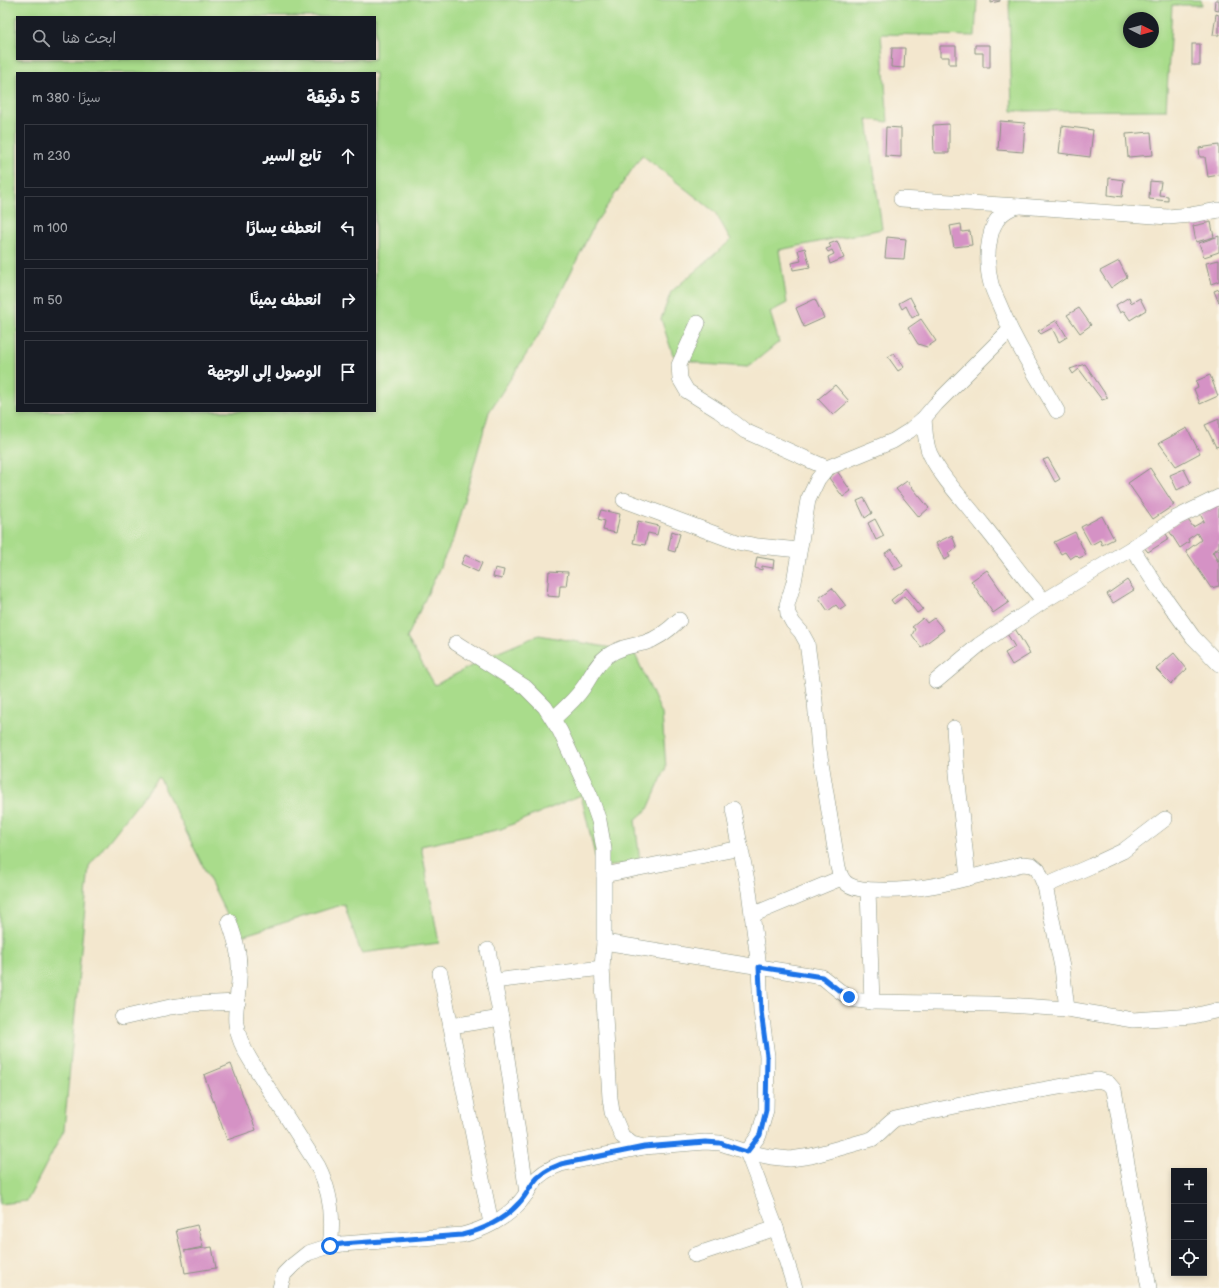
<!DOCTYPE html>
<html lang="ar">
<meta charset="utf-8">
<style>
:root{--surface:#171b24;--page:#242831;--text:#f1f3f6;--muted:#9ea1a6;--line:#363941}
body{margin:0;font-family:"Balsamiq Sans","Playpen Sans Arabic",sans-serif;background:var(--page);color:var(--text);direction:rtl}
.controls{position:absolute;right:12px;bottom:12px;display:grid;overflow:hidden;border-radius:0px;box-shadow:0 2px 6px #0003}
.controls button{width:36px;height:36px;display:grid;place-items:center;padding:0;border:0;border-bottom:1px solid var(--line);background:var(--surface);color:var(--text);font:20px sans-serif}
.compass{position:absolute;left:1123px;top:12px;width:36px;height:36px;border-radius:50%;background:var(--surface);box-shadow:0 2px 6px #0003;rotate:96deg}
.stop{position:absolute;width:12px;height:12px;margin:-9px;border:3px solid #1a73e8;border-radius:50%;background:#fff}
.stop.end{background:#1a73e8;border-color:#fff;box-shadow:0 1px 4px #0008}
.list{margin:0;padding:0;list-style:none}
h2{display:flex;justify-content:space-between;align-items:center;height:52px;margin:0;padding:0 16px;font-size:17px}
h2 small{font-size:13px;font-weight:400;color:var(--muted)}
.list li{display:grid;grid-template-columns:26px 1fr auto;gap:12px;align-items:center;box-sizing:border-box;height:64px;margin:0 8px 8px;padding:0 8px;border:1px solid var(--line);border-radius:0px}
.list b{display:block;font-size:15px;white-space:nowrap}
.list em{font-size:13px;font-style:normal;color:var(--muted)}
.icon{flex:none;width:22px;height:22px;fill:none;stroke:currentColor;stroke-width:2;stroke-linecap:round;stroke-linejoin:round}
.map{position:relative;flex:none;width:1219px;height:1288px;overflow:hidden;direction:ltr}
.search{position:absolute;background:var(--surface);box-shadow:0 2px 6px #0003;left:16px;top:16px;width:360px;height:44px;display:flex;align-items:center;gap:10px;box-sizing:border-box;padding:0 14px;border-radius:0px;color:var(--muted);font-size:15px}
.panel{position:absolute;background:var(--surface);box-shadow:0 2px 6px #0003;left:16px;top:72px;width:360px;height:340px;border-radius:0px;direction:rtl}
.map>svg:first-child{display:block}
.green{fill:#a9dc8b;stroke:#648c60;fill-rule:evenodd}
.building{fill:#d592c5}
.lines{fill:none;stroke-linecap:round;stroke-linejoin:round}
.minor-casing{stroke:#899281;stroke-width:16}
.minor{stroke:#fff;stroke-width:15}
.route{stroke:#1a73e8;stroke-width:5}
</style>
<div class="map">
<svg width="1219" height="1288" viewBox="0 0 1219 1288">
<rect width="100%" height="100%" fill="#fbf7ec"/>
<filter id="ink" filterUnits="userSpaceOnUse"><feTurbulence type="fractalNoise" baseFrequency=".025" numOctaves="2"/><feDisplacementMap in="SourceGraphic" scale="8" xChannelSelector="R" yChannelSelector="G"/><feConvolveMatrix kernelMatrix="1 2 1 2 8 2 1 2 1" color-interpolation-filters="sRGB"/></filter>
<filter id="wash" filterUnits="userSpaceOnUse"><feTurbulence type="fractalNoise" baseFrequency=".012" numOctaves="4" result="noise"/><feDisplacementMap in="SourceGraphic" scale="16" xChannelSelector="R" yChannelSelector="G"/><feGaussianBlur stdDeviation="0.9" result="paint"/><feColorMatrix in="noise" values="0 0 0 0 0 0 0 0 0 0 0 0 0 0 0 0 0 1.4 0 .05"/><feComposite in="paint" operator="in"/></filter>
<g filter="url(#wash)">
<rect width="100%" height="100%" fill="#f3e7ce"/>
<g class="green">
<path d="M0,0H977L975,36L881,34L888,122L867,119L882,229L779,250L787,303L770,312L779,342L748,367L702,364L673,355L661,319L671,292L731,240L715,212L642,155L594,225L544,327L489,412L453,539L407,638L435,685L492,655L539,635L634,652L662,714L666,768L648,809L635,820L640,862L598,868L581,795L501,829L421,846L439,943L361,953L344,904L238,937L159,777L89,866L64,1130L27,1201L0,1204ZM17,17H375V59H17ZM17,73H375V411H17Z"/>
<path d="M1009,0H1201L1202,5H1172L1166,110L1012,111ZM1129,18H1153V42H1129Z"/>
</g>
<g id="blocks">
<g class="building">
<path d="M991,0H1000V1L991,3Z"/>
<path d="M1215,0H1219V11L1214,10Z"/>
<path d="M1216,14L1219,15V35H1213Z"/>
<rect x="1192" y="44" width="8" height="21"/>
<path d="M975,45H990V67H983V53H975Z"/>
<path d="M940,46H956V64H949V57H940Z"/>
<path d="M892,48H905L904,68L891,67Z"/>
<path d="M1000,121L1025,123L1023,152L998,150Z"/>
<path d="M949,124V153H934L933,125Z"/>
<path d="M1062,126L1093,130L1090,157L1059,153Z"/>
<path d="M886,127L901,128V157L885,156Z"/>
<path d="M1151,132L1153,155L1128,157L1126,134Z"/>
<path d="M1219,145V175L1208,177L1205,157H1200L1199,148Z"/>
<path d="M1109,178L1124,180L1122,197L1108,195Z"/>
<path d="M1150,181L1161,182L1159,195L1168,196V201L1149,199Z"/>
<path d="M1211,222L1214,237L1196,242L1193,226Z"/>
<path d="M961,224L962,232L970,231L972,245L954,247L950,226Z"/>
<path d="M1219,236V252L1204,257L1199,243Z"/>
<path d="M887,237L906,239L904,259L885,258Z"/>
<path d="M837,241L844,258L830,264L828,257L834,254L832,250L828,252L826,249L831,247L829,244Z"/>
<path d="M805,248L810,267L793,270L792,263L801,261L798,250Z"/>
<path d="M1219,260V281L1211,284L1206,263Z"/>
<path d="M1119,261L1127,277L1111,288L1100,271Z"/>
<path d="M1219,289V303L1214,291Z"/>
<path d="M910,297L919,314L912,318L906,306L902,309L899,303Z"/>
<path d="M1129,297L1131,303L1140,298L1146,310L1130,320L1124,311L1120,313L1116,305Z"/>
<path d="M815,299L824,318L804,327L796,308Z"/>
<path d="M1079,308L1091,325L1080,333L1067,315Z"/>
<path d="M921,319L936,341L927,347L918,344L908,328Z"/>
<path d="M1057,320L1067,337L1059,342L1052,328L1041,334L1038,331Z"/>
<path d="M894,353L904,367L898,371L888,357Z"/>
<path d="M1085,364L1108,398L1102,400L1079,369L1073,374L1070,369Z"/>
<path d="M1210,375L1218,396L1200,404L1194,389L1198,387L1196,381Z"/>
<path d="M835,385L849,401L833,415L818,399Z"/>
<path d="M1219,419V446L1216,447L1205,425Z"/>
<path d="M1187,428L1200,453L1176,466L1159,443Z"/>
<path d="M1048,458L1060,479L1055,482L1043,460Z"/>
<path d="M1150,468L1174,505L1153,519L1128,483Z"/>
<path d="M1184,469L1191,483L1177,490L1170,475Z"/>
<path d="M837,471L851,491L843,497L829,478Z"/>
<path d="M907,481L929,508L919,517L896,489Z"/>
<path d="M864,498L872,513L865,518L857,501Z"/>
<path d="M1219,503V547L1212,552L1219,563V586L1211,588L1186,551L1201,540L1197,533L1188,539L1189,542L1180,548L1168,529L1186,517L1193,527L1204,521L1200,514Z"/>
<path d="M601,510L620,514L616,533L603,530L605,521L598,519Z"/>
<path d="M1102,516L1114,539L1102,545L1100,540L1091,545L1081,527Z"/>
<path d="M875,519L884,536L876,540L868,523Z"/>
<path d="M638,521L659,526L657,535L648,533L645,545L633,543Z"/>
<path d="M672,531L680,534L675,552L668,550Z"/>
<path d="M1075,532L1086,555L1079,558L1076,555L1070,559L1065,552L1061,554L1054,542Z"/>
<path d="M1165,532L1169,539L1148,552L1143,546Z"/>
<path d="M952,535L957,548L948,553L950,557L944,560L936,543Z"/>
<path d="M892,549L903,566L895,570L885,553Z"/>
<path d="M1219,549V561L1213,552Z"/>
<path d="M465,555L482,563L478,572L461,564Z"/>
<path d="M757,557L774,560L773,568L762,566V570L755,568Z"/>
<path d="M495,568L504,570L502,579L493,577Z"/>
<path d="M987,570L1009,602L993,613L971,581Z"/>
<path d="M549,571L568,572L566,586H560L559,597L547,596Z"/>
<path d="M1127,580L1134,590L1113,603L1107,594Z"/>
<path d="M832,588L846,606L840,610L836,605L828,611L819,598Z"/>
<path d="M906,588L923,609L917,613L904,596L894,604L891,600Z"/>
<path d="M923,618L927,623L934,618L944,630L921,647L912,635L915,629L912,627Z"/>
<path d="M1014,627L1030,654L1012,665L1005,653L1015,647L1006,632Z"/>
<path d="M1174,653L1187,669L1171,684L1156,669Z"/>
<path d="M231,1064L256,1130L227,1140L204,1075Z"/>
<path d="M197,1225L203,1247L184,1251L212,1247L216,1268L185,1273L181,1251L176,1230Z"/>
</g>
</g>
</g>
<g filter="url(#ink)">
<use href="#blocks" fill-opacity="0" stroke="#899281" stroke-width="1"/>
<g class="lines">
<g class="minor-casing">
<g id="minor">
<path d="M901,199L1019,206L1168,217L1191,215L1219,210"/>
<path d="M1018,206C1001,210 993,222 990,238C987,253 987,269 991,284C993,291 997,299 1000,306C1015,343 1037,376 1057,411"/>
<path d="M698,323L679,365L680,379L687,391L719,411L745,431L827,468"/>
<path d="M1010,330L936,404L924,418L909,431L893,441L827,468L818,479L808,500L794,582L787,605L788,614L793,623L801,632L807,643L815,701L819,750L838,867C840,875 842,881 849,885C858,890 869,890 879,890C928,892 976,875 1023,864L1032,865L1038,870L1045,886L1062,967L1067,1009"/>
<path d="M924,418C925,430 925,444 930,454C942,479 966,503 983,525C1004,550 1022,577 1044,601"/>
<path d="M624,500L737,542L758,546L799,550"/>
<path d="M1132,548L1158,588L1193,637L1219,664"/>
<path d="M456,643L525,687L545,707L560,731L590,795L599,821L604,849V942L602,968L610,1098L612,1112L622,1136L632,1144L644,1147L705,1142L720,1143L747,1152L771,1157L790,1159L811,1156L872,1139C881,1133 886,1125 895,1119L979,1101L1098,1080L1108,1083L1114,1090L1149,1288"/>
<path d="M936,681L979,645L1044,601L1132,548L1176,518L1219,497"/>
<path d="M553,719C564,709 575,700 583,688C591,677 595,665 607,656C618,648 630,646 644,643C658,639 669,630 679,620"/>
<path d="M954,728L957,773L968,878"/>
<path d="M733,809L749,891L759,967L761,1011L767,1056L766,1110L759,1135L747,1152"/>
<path d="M604,875L741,848"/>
<path d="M1045,886L1091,866L1123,851L1165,819"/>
<path d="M868,890L872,1002"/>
<path d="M752,915L841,878"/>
<path d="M229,921C234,936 239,950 239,966C241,985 234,1006 236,1024C238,1037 244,1050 251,1061L318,1166C331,1192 334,1218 330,1246"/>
<path d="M604,942L822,977C833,985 843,996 856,1000C861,1001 867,1001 872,1002L991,1004L1067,1009L1133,1020L1193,1016L1219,1010"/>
<path d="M488,950L501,1018L527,1193"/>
<path d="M440,973L491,1223"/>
<path d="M494,981L602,968"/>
<path d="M122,1018L170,1007L193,1004L238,1002"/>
<path d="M451,1026L501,1018"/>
<path d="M747,1152L776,1228L795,1288"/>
<path d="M695,1255L776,1228"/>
<path d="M280,1288L284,1274L293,1265L308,1253L330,1246L342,1244L462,1235C483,1230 505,1219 519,1203C525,1197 528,1190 533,1183C540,1173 550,1168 561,1164L644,1147"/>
</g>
</g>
<use href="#minor" class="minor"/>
</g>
</g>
<g class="lines" filter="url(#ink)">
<path class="route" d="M330,1246L342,1244L462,1235C483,1230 505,1219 519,1203C525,1197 528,1190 533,1183C540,1173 550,1168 561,1164L644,1147L705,1142L720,1143L747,1152L760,1135L766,1110L767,1056L761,1011L759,967L822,977L841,992L849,997"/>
</g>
</svg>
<div class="controls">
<button>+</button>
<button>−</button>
<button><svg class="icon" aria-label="locate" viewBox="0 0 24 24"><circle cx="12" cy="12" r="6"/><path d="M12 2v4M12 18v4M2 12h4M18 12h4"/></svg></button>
</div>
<svg class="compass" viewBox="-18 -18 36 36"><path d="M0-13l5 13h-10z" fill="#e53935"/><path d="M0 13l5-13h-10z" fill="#9ea1a6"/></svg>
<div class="stop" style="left:330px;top:1246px"></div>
<div class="stop end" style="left:849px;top:997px"></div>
<div class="search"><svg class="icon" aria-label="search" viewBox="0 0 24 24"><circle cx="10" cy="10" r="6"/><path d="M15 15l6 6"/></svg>ابحث هنا</div>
<section class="panel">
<h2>5 دقيقة<small>سيرًا · 380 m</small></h2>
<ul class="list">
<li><svg class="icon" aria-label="ahead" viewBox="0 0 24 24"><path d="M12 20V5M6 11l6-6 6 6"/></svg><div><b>تابع السير</b></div><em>230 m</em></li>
<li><svg class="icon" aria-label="left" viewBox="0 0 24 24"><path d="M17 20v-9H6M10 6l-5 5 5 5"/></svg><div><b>انعطف يسارًا</b></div><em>100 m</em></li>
<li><svg class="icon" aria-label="right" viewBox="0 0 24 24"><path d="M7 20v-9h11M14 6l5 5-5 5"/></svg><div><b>انعطف يمينًا</b></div><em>50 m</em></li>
<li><svg class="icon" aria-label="arrive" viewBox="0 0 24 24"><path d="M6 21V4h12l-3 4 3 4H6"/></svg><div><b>الوصول إلى الوجهة</b></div></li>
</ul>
</section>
</div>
